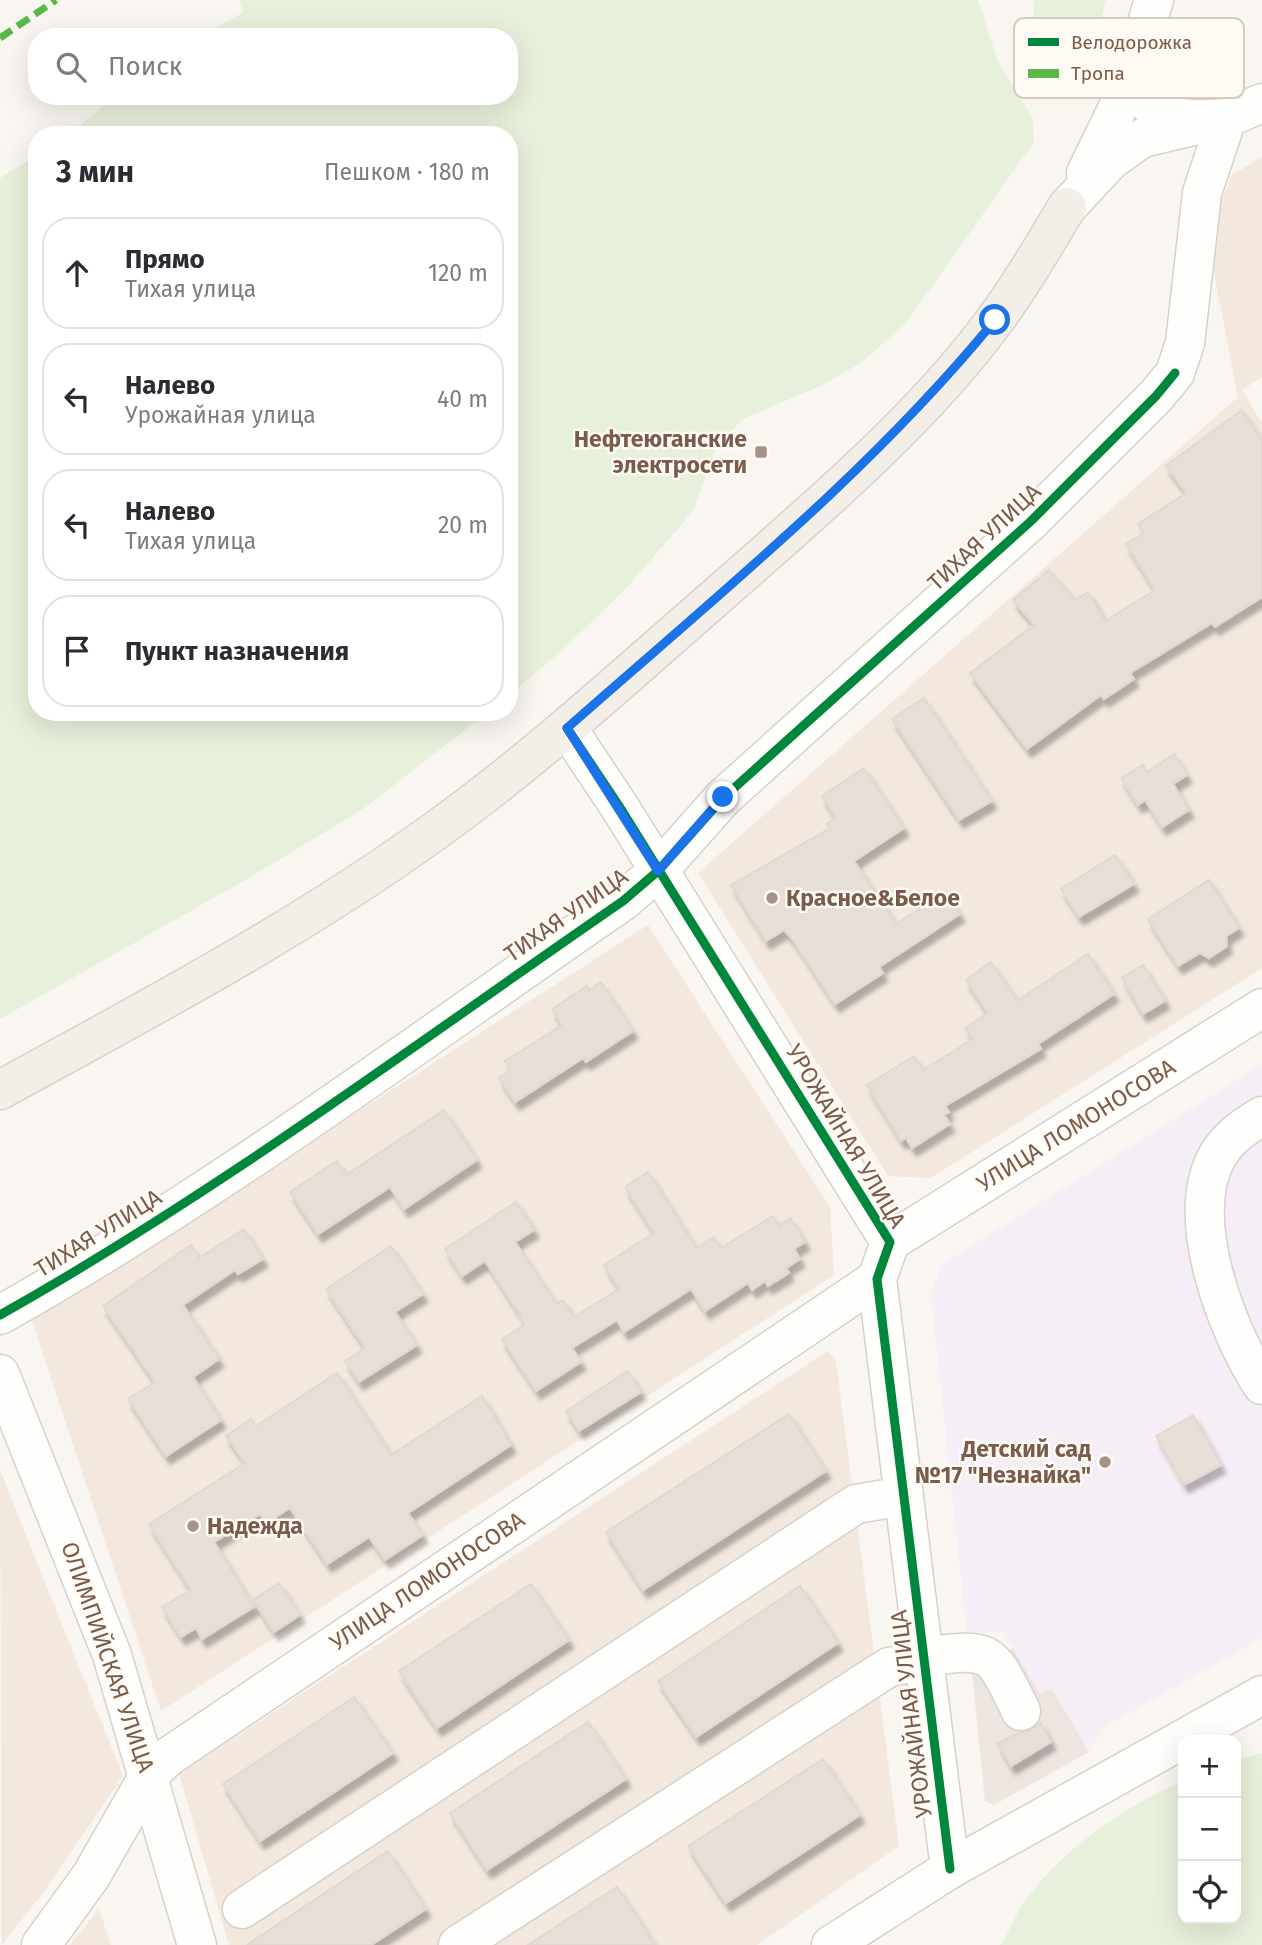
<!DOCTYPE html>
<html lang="ru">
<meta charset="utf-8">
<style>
:root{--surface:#fff;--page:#f2f2f3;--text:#2b2b33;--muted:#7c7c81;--line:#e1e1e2}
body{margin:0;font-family:"Fira Sans",sans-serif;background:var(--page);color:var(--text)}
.controls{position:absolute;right:21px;bottom:21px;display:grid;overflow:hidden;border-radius:14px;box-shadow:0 7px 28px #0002}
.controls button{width:63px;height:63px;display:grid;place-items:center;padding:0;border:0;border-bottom:2px solid var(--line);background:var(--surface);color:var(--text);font:35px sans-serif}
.stop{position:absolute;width:21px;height:21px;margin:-16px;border:5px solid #1a73e8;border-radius:50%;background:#fff}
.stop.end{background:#1a73e8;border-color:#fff;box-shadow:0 2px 7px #0008}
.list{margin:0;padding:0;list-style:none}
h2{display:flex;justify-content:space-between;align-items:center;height:91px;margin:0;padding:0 28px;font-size:30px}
h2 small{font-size:23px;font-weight:400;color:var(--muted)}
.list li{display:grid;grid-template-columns:46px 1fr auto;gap:21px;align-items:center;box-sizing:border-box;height:112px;margin:0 14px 14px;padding:0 14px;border:2px solid var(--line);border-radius:28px}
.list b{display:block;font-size:26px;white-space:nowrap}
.list p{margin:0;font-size:23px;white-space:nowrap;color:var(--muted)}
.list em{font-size:23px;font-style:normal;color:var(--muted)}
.icon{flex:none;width:38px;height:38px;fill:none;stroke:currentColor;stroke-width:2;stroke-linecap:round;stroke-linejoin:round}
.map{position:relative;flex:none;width:1262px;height:1945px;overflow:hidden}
.search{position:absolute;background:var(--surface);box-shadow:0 7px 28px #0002;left:28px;top:28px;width:490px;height:77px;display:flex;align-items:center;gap:18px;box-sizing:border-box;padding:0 24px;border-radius:28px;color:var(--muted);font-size:26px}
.panel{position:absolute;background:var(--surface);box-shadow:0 7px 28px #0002;left:28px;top:126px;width:490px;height:595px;border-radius:28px}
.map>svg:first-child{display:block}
.residential{fill:#f2e8de}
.industrial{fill:#ede5e0}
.education{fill:#f6eef6}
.green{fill:#e7f0db}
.building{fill:#e6ded7;stroke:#e2d8d2;stroke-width:2;filter:url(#shadow)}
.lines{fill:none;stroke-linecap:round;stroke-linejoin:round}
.minor-casing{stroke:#d7d1cb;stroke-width:41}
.major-casing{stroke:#dad1cc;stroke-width:41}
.minor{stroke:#fefefd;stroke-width:38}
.major{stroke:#f3eee8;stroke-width:38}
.quiet{stroke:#58b947;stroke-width:7;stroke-dasharray:14 7;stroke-linecap:butt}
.cycleway-casing{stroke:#fffaf3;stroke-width:13}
.cycleway{stroke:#00873e;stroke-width:9}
.route{stroke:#1a73e8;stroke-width:9}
.poi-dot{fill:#a69286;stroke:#fffaf3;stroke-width:2.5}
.labels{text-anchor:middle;stroke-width:5;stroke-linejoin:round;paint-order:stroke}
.poi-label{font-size:23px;font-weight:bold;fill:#7a5c4d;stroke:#fffaf3;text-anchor:end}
.street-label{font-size:23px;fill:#7a5c4d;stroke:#fffaf3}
.key{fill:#fffaf3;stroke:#d7cbc1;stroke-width:2}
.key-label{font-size:19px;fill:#7a5c4d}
</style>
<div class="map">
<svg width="1262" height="1945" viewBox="0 0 1262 1945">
<defs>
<filter id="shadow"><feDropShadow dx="4.5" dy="8" stdDeviation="2" flood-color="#0004"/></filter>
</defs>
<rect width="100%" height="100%" fill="#f9f5f0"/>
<g class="residential">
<path d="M1262,157V377L1242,390L1262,423V968L931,1178L888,1176L698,873L1238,397L1207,237L1232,175Z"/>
<path d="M648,925L830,1207L834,1275L161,1711L32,1321Z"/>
<path d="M828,1351L836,1362L899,1846L757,1945H229L179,1774Z"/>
<path d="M0,1470L123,1776L45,1890L2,1945Z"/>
<path d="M99,1909L111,1945H70Z"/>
</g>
<path class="industrial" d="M1013,1648L1040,1694L1052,1688L1089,1752L994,1805L985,1801L972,1673Z"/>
<path class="education" d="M1262,1064V1638L1102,1728L1089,1752L1053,1688L1040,1694L1003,1631L967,1634L931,1294L942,1264Z"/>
<g class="green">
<path d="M240,0H978L998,62L1033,118L1034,142L906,323L862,362L822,385L745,418L718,443L693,511L629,585L565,648L509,695V135H68L116,96H509V37H198L243,13Z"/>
<path d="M1035,0H1106L1094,44L1063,85L1043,64L1033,9Z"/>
<path d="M37,155V712H488L363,809L240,883L0,1019V178Z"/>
<path d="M1262,1753V1945H1000C1010,1932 1015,1915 1024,1902C1062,1849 1124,1807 1183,1781V1919H1236V1760Z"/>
</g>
<g class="building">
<path d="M1242,410L1262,442V597L1215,627L1212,623L1130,673L1134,679L1104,699L1101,695L1027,749L970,673L1034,625L1013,600L1049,570L1075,600L1088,592L1105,621L1155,590L1126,544L1144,533L1138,524L1186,493L1166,466Z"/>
<path d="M924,698L992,801L959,820L892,719Z"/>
<path d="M1174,754L1187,775L1173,784L1189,810L1162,827L1145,800L1138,805L1121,778L1143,765L1147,772Z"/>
<path d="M864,768L904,828L854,861L896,924L946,892L960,914L879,967L883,973L835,1004L793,940L784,930L766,941L731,885L830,828L827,824L836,818L822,796Z"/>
<path d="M1115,855L1134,884L1079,917L1061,889Z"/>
<path d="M1209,880L1239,928L1226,936L1227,946L1209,958L1200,953L1178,966L1148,919Z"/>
<path d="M1088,954L1114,994L1038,1044L1041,1049L945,1106L949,1112L944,1115L950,1124L912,1148L906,1138L901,1141L867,1085L914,1056L923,1070L973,1039L965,1028L988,1013L966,980L991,962L1017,1001Z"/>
<path d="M1143,965L1165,1001L1143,1014L1122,978Z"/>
<path d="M601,982L633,1031L586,1062L583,1058L515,1102L499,1078L510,1070L505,1061L562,1025L552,1009L587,986L589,990Z"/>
<path d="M444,1110L477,1160L404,1209L390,1187L318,1234L290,1192L337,1161L346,1175Z"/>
<path d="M648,1172L696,1248L714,1237L721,1248L773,1216L779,1226L790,1218L805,1242L794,1249L800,1259L786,1268L789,1273L768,1286L765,1281L752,1290L748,1283L705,1311L691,1289L624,1332L617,1320L572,1348L581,1362L536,1391L502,1339L524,1325L519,1313L485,1261L462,1276L445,1249L516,1202L534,1230L515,1242L556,1304L563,1300L574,1317L619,1289L604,1265L654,1233L625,1187Z"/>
<path d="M244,1229L263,1259L238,1274L235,1270L183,1305L219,1359L193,1377L221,1420L166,1456L128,1399L155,1382L103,1306L191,1245L199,1258Z"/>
<path d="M391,1246L423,1294L395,1312L417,1345L359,1382L345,1361L365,1348L326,1289Z"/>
<path d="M628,1371L641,1392L579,1431L566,1411Z"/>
<path d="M337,1373L391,1455L482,1396L511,1445L408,1513L423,1535L385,1560L369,1537L327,1564L290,1508L266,1523L260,1514L214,1542L254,1607L202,1639L196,1628L181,1637L162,1607L191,1590L149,1524L245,1463L226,1436L251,1419L256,1426Z"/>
<path d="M789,1414L826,1471L643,1590L606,1532Z"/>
<path d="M1193,1415L1221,1465L1184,1485L1156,1436Z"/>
<path d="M279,1583L300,1615L274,1632L253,1600Z"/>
<path d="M531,1584L569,1640L437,1728L399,1671Z"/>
<path d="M800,1586L838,1643L696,1737L658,1681Z"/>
<path d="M354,1697L393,1753L260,1841L223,1784Z"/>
<path d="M588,1722L626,1779L487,1870L450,1813Z"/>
<path d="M1040,1722L1051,1742L1011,1766L998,1744L1018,1733L1031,1730Z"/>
<path d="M823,1759L860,1815L726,1903L688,1846Z"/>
<path d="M388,1851L426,1909L371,1945H247Z"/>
<path d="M617,1887L655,1945H528Z"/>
</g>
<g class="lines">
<g class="minor-casing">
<g id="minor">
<path d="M1086,173L1126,91L1154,0"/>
<path d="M1067,207L1111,160L1142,138L1227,118L1262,103"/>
<path d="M567,728L619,806L890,1242L877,1279L950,1869"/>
<path d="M1262,1116C1244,1127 1229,1137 1218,1155C1182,1216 1227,1331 1262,1385"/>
<path d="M890,1242L1262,1008"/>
<path d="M0,1315C217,1193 418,1042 623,901L658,871L723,798L1031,521L1156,396L1175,373L1185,343L1202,193L1227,118C1172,123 1130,118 1138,52"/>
<path d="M0,1374L112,1655L197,1945"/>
<path d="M924,1657C993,1647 991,1650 1021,1711"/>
<path d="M242,1909L856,1504L904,1496"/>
<path d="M41,1945L91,1876L149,1775L168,1757L877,1279"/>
<path d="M458,1945L889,1667L925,1661"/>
<path d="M831,1945L950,1869L1262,1695"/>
</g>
</g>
<g class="major-casing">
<path id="major" d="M0,1090C148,1009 298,930 435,831C534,760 624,677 716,597C810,514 921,421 995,320C1022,284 1044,245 1067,207"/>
</g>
<use href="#minor" class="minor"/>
<use href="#major" class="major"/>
<path class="quiet" d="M0,38L56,0"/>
<g class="cycleway-casing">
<g id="cycleway">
<path d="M567,728L619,806L890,1242L877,1279L950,1869"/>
<path d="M0,1315C217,1193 418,1042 623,901L658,871L723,798L1031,521L1156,396L1175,373"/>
</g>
</g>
<use href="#cycleway" class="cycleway"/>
</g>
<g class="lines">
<path class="route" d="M723,797L658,871L567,728C714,598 870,473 995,320"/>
</g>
<g class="poi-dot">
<rect x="754" y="445" width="14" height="14" rx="3.5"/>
<circle cx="772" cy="898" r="7"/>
<circle cx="1105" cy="1462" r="7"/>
<circle cx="193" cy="1526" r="7"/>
</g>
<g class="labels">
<g class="poi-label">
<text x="747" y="447">Нефтеюганские<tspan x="747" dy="26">электросети</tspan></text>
<text x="786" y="906" text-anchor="start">Красное&amp;Белое</text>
<text x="1091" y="1457">Детский сад<tspan x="1091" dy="26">№17 "Незнайка"</tspan></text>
<text x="207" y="1534" text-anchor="start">Надежда</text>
</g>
<g class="street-label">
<text transform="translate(984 537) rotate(-43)" y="8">ТИХАЯ УЛИЦА</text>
<text transform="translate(566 915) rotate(-35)" y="8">ТИХАЯ УЛИЦА</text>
<text transform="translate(1076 1125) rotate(-32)" y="8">УЛИЦА ЛОМОНОСОВА</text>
<text transform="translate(846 1136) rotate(59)" y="8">УРОЖАЙНАЯ УЛИЦА</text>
<text transform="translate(98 1233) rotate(-32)" y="8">ТИХАЯ УЛИЦА</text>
<text transform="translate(427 1581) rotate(-34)" y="8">УЛИЦА ЛОМОНОСОВА</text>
<text transform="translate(108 1657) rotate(71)" y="8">ОЛИМПИЙСКАЯ УЛИЦА</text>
<text transform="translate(911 1714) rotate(-97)" y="8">УРОЖАЙНАЯ УЛИЦА</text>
</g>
</g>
<rect x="1014" y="18" width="230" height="80" rx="10" class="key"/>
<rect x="1028" y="38" width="31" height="8" fill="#00873e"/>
<rect x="1028" y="69" width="31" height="9" fill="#58b947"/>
<g class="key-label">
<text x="1071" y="49">Велодорожка</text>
<text x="1071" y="80">Тропа</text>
</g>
</svg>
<div class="controls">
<button>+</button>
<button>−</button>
<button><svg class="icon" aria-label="locate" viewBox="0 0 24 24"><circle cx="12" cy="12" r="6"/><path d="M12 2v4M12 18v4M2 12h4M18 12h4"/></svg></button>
</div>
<div class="stop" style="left:995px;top:320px"></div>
<div class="stop end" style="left:723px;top:797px"></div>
<div class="search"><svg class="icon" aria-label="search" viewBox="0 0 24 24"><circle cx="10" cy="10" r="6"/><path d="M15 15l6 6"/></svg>Поиск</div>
<section class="panel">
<h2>3 мин<small>Пешком · 180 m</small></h2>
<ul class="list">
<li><svg class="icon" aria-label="ahead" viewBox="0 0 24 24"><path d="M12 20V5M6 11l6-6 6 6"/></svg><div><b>Прямо</b><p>Тихая улица</p></div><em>120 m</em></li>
<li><svg class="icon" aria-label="left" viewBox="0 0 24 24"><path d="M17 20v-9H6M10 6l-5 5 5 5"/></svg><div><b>Налево</b><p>Урожайная улица</p></div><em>40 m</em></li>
<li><svg class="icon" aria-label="left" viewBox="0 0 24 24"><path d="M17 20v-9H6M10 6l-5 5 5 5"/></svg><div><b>Налево</b><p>Тихая улица</p></div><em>20 m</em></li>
<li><svg class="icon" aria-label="arrive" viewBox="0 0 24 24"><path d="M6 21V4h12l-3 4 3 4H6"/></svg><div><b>Пункт назначения</b></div></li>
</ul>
</section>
</div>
